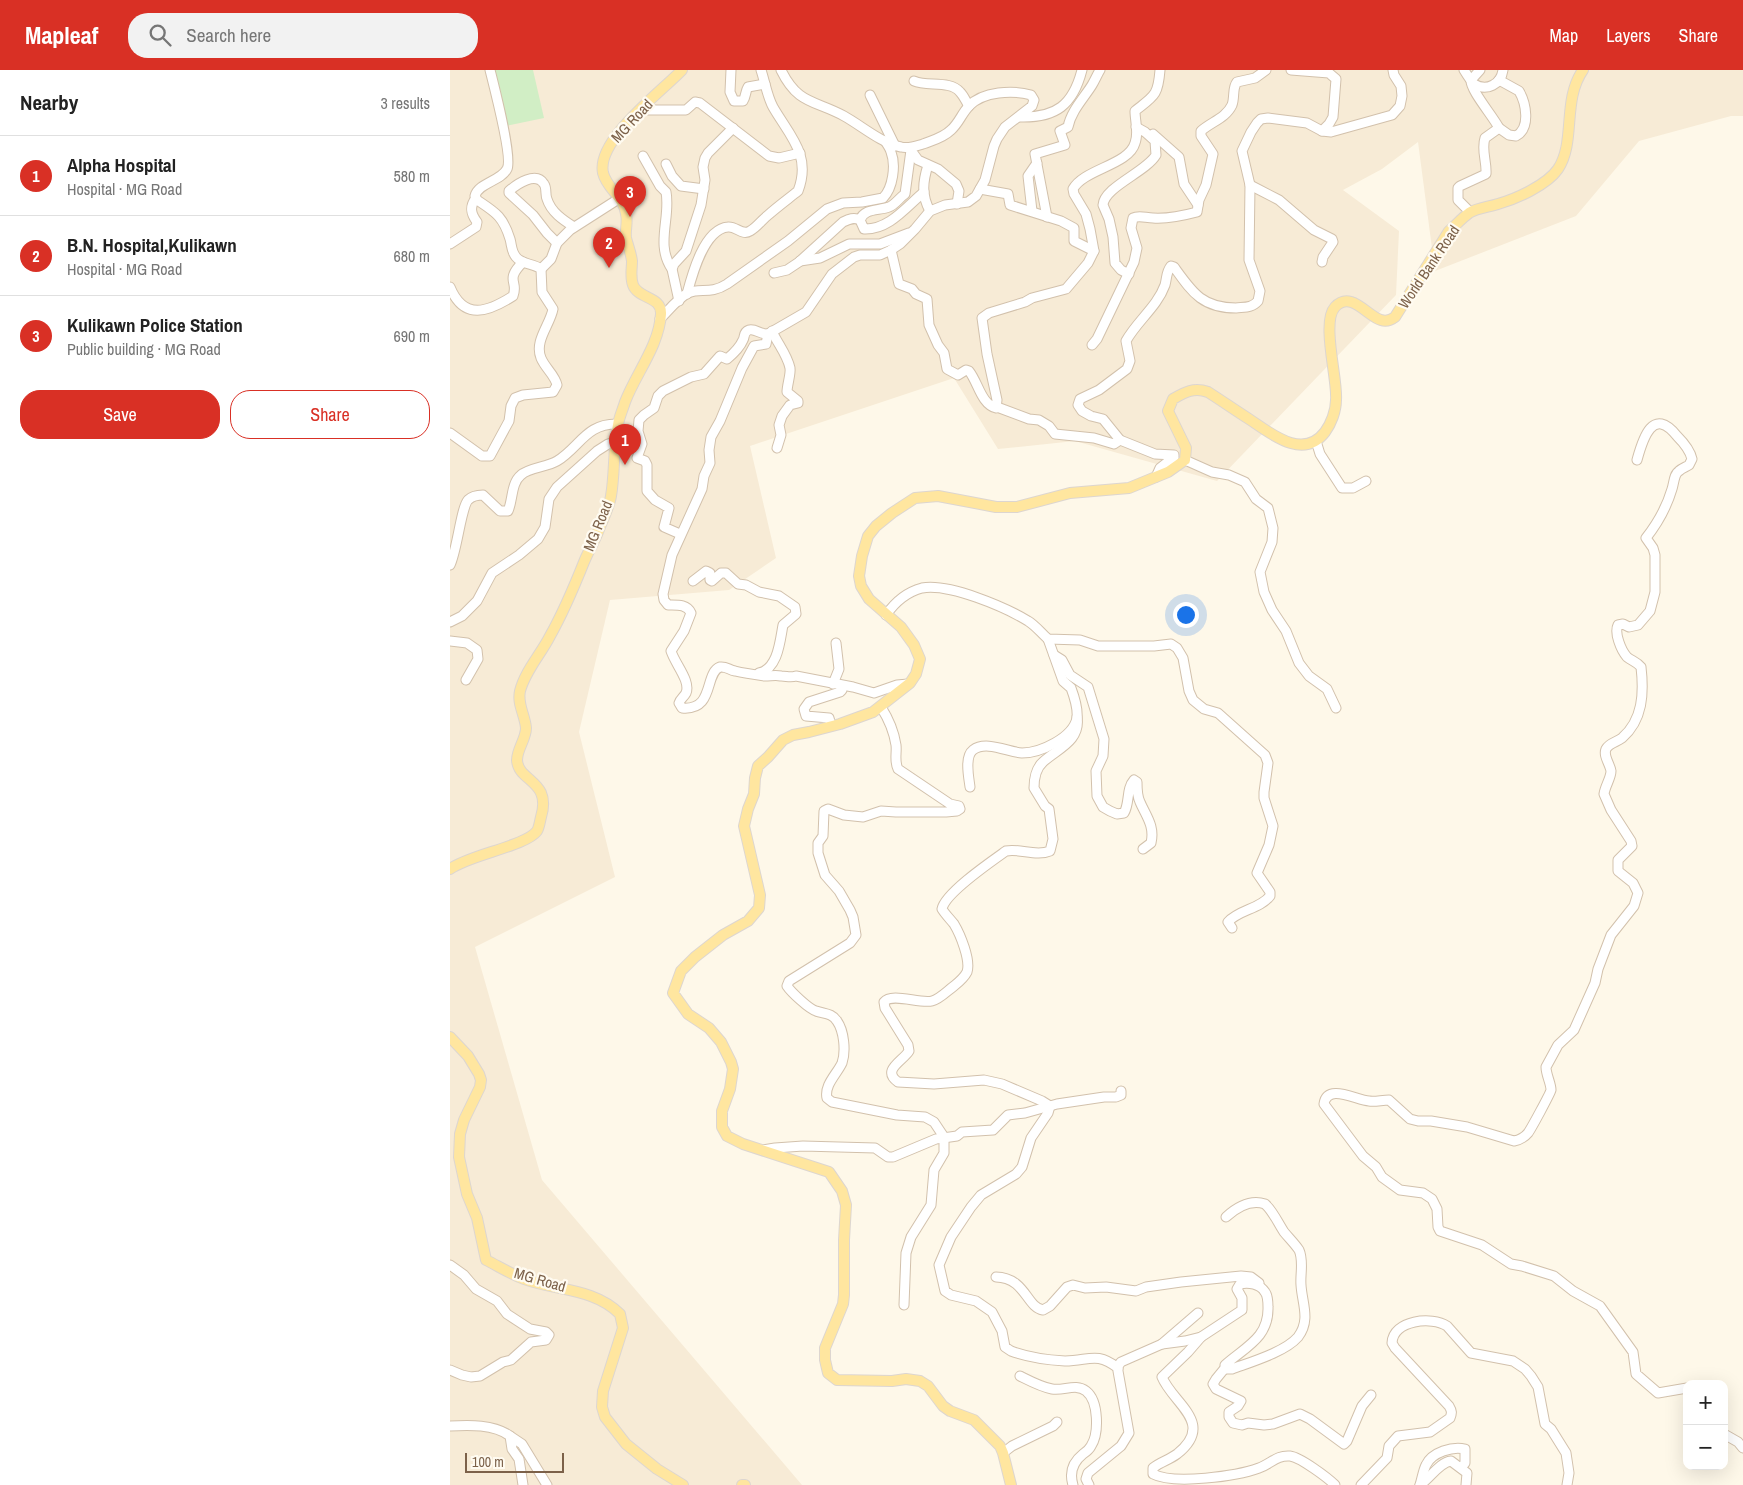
<!DOCTYPE html>
<meta charset="utf-8">
<style>
:root{--surface:#fff;--page:#f2f2f2;--text:#222;--muted:#767676;--line:#e0e0e0;--accent:#d93025}
body{margin:0;font-family:"Archivo Narrow",sans-serif;background:var(--page);color:var(--text)}
.controls{position:absolute;right:15px;bottom:15px;display:grid;overflow:hidden;border-radius:10px;box-shadow:0 5px 20px #0002}
.controls button{width:45px;height:45px;display:grid;place-items:center;padding:0;border:0;border-bottom:1px solid var(--line);background:var(--surface);color:var(--text);font:25px sans-serif}
.scale{position:absolute;left:15px;bottom:12px;width:99px;box-sizing:border-box;padding-left:5px;border:2px solid #7c6149;border-top:0;font-size:14px;line-height:18px;white-space:nowrap;color:#7c6149;-webkit-text-stroke:4px #fffbf1;paint-order:stroke}
.you{position:absolute;left:735px;top:544px;width:18px;height:18px;margin:-12px;border:4px solid #fff;border-radius:50%;background:#1a73e8;box-shadow:0 0 0 8px #1a73e833}
.badge{display:grid;place-items:center;width:32px;height:32px;border-radius:50%;background:var(--accent);color:#fff;font-size:16px;font-weight:700}
.pin{position:absolute;translate:-50% -41px;filter:drop-shadow(0 1px 2px #0008)}
.pin::after{content:'';position:absolute;top:26px;width:18px;height:15px;background:inherit;clip-path:polygon(0 0,100% 0,50% 100%)}
.list{margin:0;padding:0;list-style:none}
h2{display:flex;justify-content:space-between;align-items:center;height:65px;margin:0;padding:0 20px;font-size:21px}
h2 small{font-size:16px;font-weight:400;color:var(--muted)}
.list li{display:grid;grid-template-columns:32px 1fr auto;gap:15px;align-items:center;box-sizing:border-box;height:80px;padding:0 20px;border-top:1px solid var(--line)}
.list b{display:block;font-size:19px;white-space:nowrap}
.list p{margin:0;font-size:16px;white-space:nowrap;color:var(--muted)}
.list em{font-size:16px;font-style:normal;color:var(--muted)}
.actions{display:flex;gap:10px;padding:15px 20px}
.actions a{flex:1;padding:11px 0;border:1px solid var(--accent);border-radius:20px;text-align:center;font-size:18px;color:var(--accent)}
.actions .main{background:var(--accent);color:#fff}
.icon{flex:none;width:28px;height:28px;fill:none;stroke:currentColor;stroke-width:2;stroke-linecap:round;stroke-linejoin:round}
.map{position:relative;flex:none;width:1293px;height:1415px;overflow:hidden}
header{display:flex;align-items:center;gap:30px;box-sizing:border-box;height:70px;padding:0 25px;background:var(--accent);color:#fff}
header strong{font-size:24px}
nav{display:flex;gap:28px;margin-inline-start:auto;font-size:18px}
.search{width:350px;height:45px;background:var(--page);display:flex;align-items:center;gap:12px;box-sizing:border-box;padding:0 18px;border-radius:20px;color:var(--muted);font-size:19px}
main{display:flex}
aside{flex:1;background:var(--surface)}
.map>svg:first-child{display:block}
.residential{fill:#f7ebd6}
.green{fill:#d1eec5}
.lines{fill:none;stroke-linecap:round;stroke-linejoin:round}
.minor-casing{stroke:#d2c1ac;stroke-width:11}
.major-casing{stroke:#ddd6d0;stroke-width:12}
.minor{stroke:#fff;stroke-width:9}
.major{stroke:#ffe69f;stroke-width:10}
.labels{text-anchor:middle;stroke-width:4.5;stroke-linejoin:round;paint-order:stroke}
.street-label{font-size:15px;fill:#7c6149;stroke:#fffbf1}
</style>
<header>
<strong>Mapleaf</strong>
<div class="search"><svg class="icon" aria-label="search" viewBox="0 0 24 24"><circle cx="10" cy="10" r="6"/><path d="M15 15l6 6"/></svg>Search here</div>
<nav><a>Map</a><a>Layers</a><a>Share</a></nav>
</header>
<main>
<aside>
<h2>Nearby<small>3 results</small></h2>
<ul class="list">
<li><span class="badge">1</span><div><b>Alpha Hospital</b><p>Hospital · MG Road</p></div><em>580 m</em></li>
<li><span class="badge">2</span><div><b>B.N. Hospital,Kulikawn</b><p>Hospital · MG Road</p></div><em>680 m</em></li>
<li><span class="badge">3</span><div><b>Kulikawn Police Station</b><p>Public building · MG Road</p></div><em>690 m</em></li>
</ul>
<div class="actions"><a class="main">Save</a><a>Share</a></div>
</aside>
<div class="map">
<svg width="1293" height="1415" viewBox="0 0 1293 1415">
<rect width="100%" height="100%" fill="#fef8e9"/>
<path class="residential" d="M0,0H1293V46H1281L1189,71L1126,146L985,201L968,72L932,99L893,120L949,161L946,225L767,411L625,371L548,379L504,308L300,376L326,488L279,520L160,530L129,662L165,807L25,877L92,1110L352,1415H0Z"/>
<path class="green" d="M44,0H83L94,48L56,56Z"/>
<g class="lines">
<g class="minor-casing">
<g id="minor">
<path d="M281,0L280,22L284,31H293C296,27 295,22 298,17L315,14"/>
<path d="M331,0C348,35 365,30 394,46C412,56 431,73 451,77C459,79 466,76 473,74C483,70 493,68 501,60C509,53 512,43 519,36C533,21 563,20 581,25L584,30L582,36L555,57L547,69L544,76L535,110L526,126L518,132L495,135L480,141L465,159L450,174L441,180L430,185H410L404,187L382,204L356,242L318,264L316,274L304,276L292,298L270,351L261,367L259,380L260,393L254,406L252,419L222,485L213,524L214,530L218,535C227,535 237,534 241,543L234,561L221,581C225,594 241,611 236,623C234,627 230,629 229,633L232,638C265,641 254,603 270,597C276,596 279,600 285,601C293,603 307,605 315,606C321,606 326,605 331,606C337,606 340,608 346,606L403,617L424,623L447,615L458,614"/>
<path d="M841,0L879,3L886,9L883,47L879,54L872,61"/>
<path d="M1014,0C1017,5 1020,10 1024,14C1037,22 1051,14 1053,0"/>
<path d="M1030,0L1021,10C1020,20 1043,46 1049,58"/>
<path d="M464,11C477,17 500,10 510,22C514,26 516,32 519,36"/>
<path d="M420,25L445,76"/>
<path d="M191,40H236L245,32L250,33L319,86L329,88L350,83"/>
<path d="M570,47C606,48 623,35 632,0"/>
<path d="M703,64L729,87L734,114L748,135"/>
<path d="M460,79L468,90L488,99L506,114L509,121L507,134"/>
<path d="M193,86L210,116L216,122C221,147 205,175 222,199"/>
<path d="M216,94L222,106L231,116L254,119"/>
<path d="M478,95C473,111 471,125 480,141"/>
<path d="M800,115L829,130L864,160L882,169L883,172L873,187L872,192"/>
<path d="M530,119L558,124L560,135L611,151L624,158V171L644,181"/>
<path d="M582,141L578,106L587,93"/>
<path d="M1020,142L1008,130V118L1010,116L1036,104C1037,92 1031,80 1035,68L1049,58L1059,65L1066,66C1081,58 1076,33 1069,21L1049,10"/>
<path d="M597,147L585,84L615,75L610,61L618,57C621,41 634,28 642,15C645,10 647,5 650,0"/>
<path d="M410,150C414,138 429,141 439,137C445,135 449,128 455,124L461,80"/>
<path d="M107,173L97,163L83,145L59,123V121C67,114 86,101 94,114C97,118 95,125 97,129C101,142 113,150 124,157"/>
<path d="M0,174L26,157L27,152C21,144 19,137 26,128"/>
<path d="M441,180L449,214L462,219L466,224L477,229L479,255L488,275L494,283L497,299L508,305L516,300L519,301C528,312 531,334 546,338L547,330L537,284L532,248L539,243L575,232L582,228L616,219L638,193L644,181L640,159L636,144L624,124L623,119C634,99 679,95 685,73C689,63 685,51 685,41C704,26 708,26 710,0"/>
<path d="M350,191L370,188L399,174H430L459,163"/>
<path d="M91,199L101,189L107,173L120,160L170,128"/>
<path d="M324,203L337,200L349,192L393,152C399,149 404,147 410,150L414,159C439,160 456,137 474,122"/>
<path d="M679,204L671,200L665,193L663,167L659,149L653,135C654,117 696,102 706,85L705,71L695,62L686,57"/>
<path d="M0,217C14,251 38,242 63,226C69,211 54,211 73,192"/>
<path d="M237,224C242,205 254,159 278,157C286,156 292,166 300,161C306,158 312,150 317,146C327,137 338,129 348,121C362,85 339,65 323,37C317,26 315,12 311,0"/>
<path d="M229,231L222,199L224,194L236,181L251,135L255,110L253,97L255,88L258,83L283,58"/>
<path d="M210,249C218,241 228,228 238,223C250,217 260,225 277,214L338,171L377,139L393,133L412,132L433,128C443,118 446,95 441,82C440,78 437,74 435,71"/>
<path d="M322,261C327,273 337,284 340,298C341,304 337,315 337,322L348,331V333L340,335L332,346L329,355L331,365L327,378"/>
<path d="M642,275L647,269L684,192L687,178L681,158L683,148C689,145 696,148 703,148C718,149 732,146 747,142L749,130L756,115L763,84L751,66V61C761,52 776,48 782,35C785,27 782,18 787,12L805,8L816,0"/>
<path d="M547,337L579,349L589,350L599,356L605,364L644,368L664,374L670,370"/>
<path d="M0,363L32,386H40L59,351L61,336L65,328L73,325L103,322L107,315C105,305 95,298 91,288C84,271 100,255 103,239L92,222L91,199C83,193 72,195 66,187C61,181 62,176 60,169C53,146 45,142 27,130L25,126C28,113 51,111 57,99C63,89 44,16 40,0"/>
<path d="M866,371L870,384L892,418H903L916,411"/>
<path d="M735,390L762,402L779,405L795,412L806,429L818,438L823,458L822,472L810,502L814,522L822,540L836,561L849,593L859,606L877,619L886,638"/>
<path d="M1187,390C1193,368 1203,336 1227,366C1233,372 1240,380 1242,389L1239,395C1236,397 1232,398 1229,401C1224,404 1224,413 1222,419C1217,436 1207,454 1196,468L1203,478L1205,485V522L1200,541L1188,555L1179,557L1173,554L1168,555C1164,563 1171,580 1177,587C1182,591 1187,592 1191,597C1194,623 1193,650 1172,668C1167,672 1159,673 1156,679C1153,686 1160,694 1161,701C1161,708 1155,716 1154,724L1161,740L1181,771L1182,776L1168,790V801L1183,813L1188,823L1184,836L1161,865L1148,899L1145,913L1124,960L1108,975L1096,997C1096,1005 1101,1013 1101,1020C1100,1024 1081,1059 1078,1063C1074,1068 1069,1070 1064,1071L1017,1057L981,1051H968L960,1049L939,1030C932,1030 925,1032 919,1031C906,1030 877,1013 874,1034L913,1086L926,1097L932,1107L950,1120L973,1123L982,1129L987,1139L988,1157L990,1161L1032,1175L1061,1194L1072,1196L1104,1206L1123,1221L1150,1236L1183,1282L1186,1304L1208,1323L1237,1318"/>
<path d="M706,407L710,398L724,387V385L705,384L670,370L653,349L641,346L632,341L628,335L630,329L649,320L677,299L680,291L676,271C687,251 707,237 715,215C717,208 716,202 721,196L724,197C742,222 752,238 786,238C795,237 802,238 808,231L810,221L799,190L800,115L792,81L801,62L807,53L811,49L818,48L857,53L872,61L881,62L942,45L950,36L952,26L951,16L944,5L943,0"/>
<path d="M230,464L214,457L219,438L205,430L197,421V395L195,391L187,388L192,374L188,361L189,350L194,345L204,338L208,326L213,321L241,307L254,304L270,286L277,289C283,284 290,277 293,270C295,267 293,262 299,260C305,258 311,265 318,264"/>
<path d="M0,495C7,481 11,438 18,430C22,426 27,425 33,425L50,441H58C63,430 61,413 71,405C78,398 97,397 107,391C130,377 136,353 168,354"/>
<path d="M243,511L256,501L260,503V510L262,511L271,503H276L288,514L296,515L309,522L329,526L345,537L346,544L333,555C330,571 328,599 309,603"/>
<path d="M436,545C445,532 457,522 472,518C499,513 555,537 578,551C585,555 591,563 598,569L630,570L648,576H704L721,574L727,578L733,588L739,621L743,630L754,639L768,643L815,685L818,693L814,722V728L823,756L819,775L807,803L820,822V826C810,839 788,840 778,852L782,858"/>
<path d="M0,552L12,546L27,531L42,503L69,485L88,469L95,457L99,429L107,417L147,381L158,374L165,372"/>
<path d="M0,571L17,573L27,580L28,589L16,610"/>
<path d="M604,585L612,590L620,605L638,617L654,669L653,686L646,701L647,726L653,737L660,741L667,744L674,743C680,733 676,719 684,710L687,712C687,719 687,726 690,732C696,746 705,756 701,773L693,779"/>
<path d="M383,614L389,599L386,573"/>
<path d="M431,637C438,648 444,662 446,675C447,683 444,691 448,699L500,734L509,736L510,739L507,741L496,742H446L431,741L413,747L394,745L378,739L374,741L373,766L368,773V783L375,805L389,821L400,840L403,847L406,865L400,873L339,911L337,916C341,922 359,939 366,941C374,944 382,943 387,951C394,961 396,981 392,993C387,1004 374,1015 377,1028L382,1032L447,1045L475,1047L484,1052L494,1067V1083L484,1100L481,1135L461,1167L456,1183L454,1235"/>
<path d="M627,647C631,671 607,679 593,692C586,698 584,710 584,718L595,736L599,739L603,769L600,781C586,787 570,778 556,781C542,791 495,823 492,839C495,844 500,849 504,854C510,864 521,890 517,902C514,908 509,912 504,916C497,921 490,929 482,931C469,934 442,922 434,932L435,938L458,975L459,981C453,991 431,1000 448,1012L484,1014L534,1010L552,1014L592,1031L600,1036L598,1043L581,1068L572,1097L566,1104L531,1125L521,1137L501,1167L489,1195L495,1221L501,1225L526,1231L542,1242L552,1261L555,1277L561,1281C577,1287 598,1290 615,1291C639,1291 646,1281 668,1298"/>
<path d="M381,655L379,648L356,646L354,639L359,632L390,622L392,620L390,615"/>
<path d="M520,717C519,708 514,687 523,680C536,670 558,682 572,683C590,683 623,668 627,648C628,639 624,626 621,618L613,611L598,569"/>
<path d="M312,1080L325,1078L353,1076L425,1078L438,1087H443L486,1069L507,1066L512,1062L543,1060L558,1045L575,1043L607,1034L654,1027H666L671,1025V1021"/>
<path d="M0,1195L14,1205L26,1219L47,1231L57,1244L80,1259L96,1262L99,1265L96,1270L81,1272L61,1290L53,1292L30,1306L21,1307L12,1305L0,1300"/>
<path d="M546,1207C576,1208 576,1237 593,1240L600,1236L617,1217L623,1215L635,1218L656,1217L686,1221L696,1217L731,1212L791,1206L801,1207L809,1213"/>
<path d="M751,1267L738,1282L712,1307C723,1334 766,1353 727,1384C719,1390 710,1392 703,1398V1404C724,1415 787,1406 809,1398C821,1394 826,1385 840,1386C850,1387 878,1408 885,1415"/>
<path d="M712,1274L748,1243"/>
<path d="M775,1298L766,1309L763,1314L766,1319L791,1331L788,1336L779,1342V1347L783,1353L792,1355L798,1353L814,1355L823,1354L850,1344L860,1349L894,1374L897,1371L912,1336L921,1325"/>
<path d="M570,1306C580,1311 591,1317 602,1319C614,1321 626,1313 636,1321C649,1331 649,1364 641,1376C639,1380 636,1382 633,1384C623,1392 619,1402 623,1415"/>
<path d="M0,1356C19,1355 44,1354 60,1366L62,1379L69,1389L73,1415"/>
<path d="M1274,1364L1288,1372L1293,1378"/>
<path d="M60,1366L72,1374L97,1415"/>
<path d="M553,1383L562,1376L603,1356L607,1352"/>
<path d="M639,1415L636,1409L638,1403L671,1376L679,1363L668,1301V1296L671,1292L712,1274L735,1271L751,1267L792,1240V1228L787,1219L790,1214C799,1212 810,1214 815,1222C818,1226 818,1232 818,1237C819,1268 795,1277 775,1295L776,1299H782C801,1292 835,1282 848,1267C861,1250 852,1233 851,1215C850,1204 854,1191 849,1180C845,1174 839,1168 834,1162C828,1153 823,1141 815,1134C800,1129 787,1137 776,1147"/>
<path d="M911,1415L937,1388L939,1376L948,1366L980,1362L1000,1348C1002,1343 1002,1341 999,1336L945,1278L942,1273C943,1250 982,1246 997,1256L1021,1283L1063,1291L1075,1299L1081,1306L1088,1317L1095,1354L1101,1359L1116,1383L1119,1403L1117,1415"/>
<path d="M970,1415C972,1409 973,1401 976,1395C982,1382 1003,1376 1015,1379V1393L1011,1398"/>
<path d="M970,1415C980,1408 990,1392 1001,1391L1017,1403L1016,1415"/>
</g>
</g>
<g class="major-casing">
<g id="major">
<path d="M0,799C19,785 76,776 87,761C89,758 90,751 91,747C102,710 68,712 67,690C67,679 76,669 76,658C75,645 67,634 70,621C75,601 91,584 100,566C113,543 124,517 134,492C138,482 144,472 148,462C152,451 159,438 161,426C165,403 163,378 168,355C169,347 173,339 175,332C186,303 209,276 211,244C212,226 188,229 183,215C180,207 182,199 182,191C181,183 178,176 176,168C175,160 178,152 176,144C174,127 157,119 153,103C146,70 211,22 232,0"/>
<path d="M0,967L18,986L29,1004L31,1010L30,1017L14,1050L10,1064L9,1087L17,1124L27,1148L36,1190C48,1196 61,1204 74,1209C107,1221 144,1218 170,1244L173,1258L153,1321L152,1337L155,1347L176,1374L207,1399L233,1415"/>
<path d="M292,1415H295"/>
<path d="M561,1415L553,1383L550,1376L524,1350L500,1341L493,1336L478,1316L470,1311L456,1309L442,1311L387,1310L378,1303L375,1290V1278L393,1234L394,1225V1170L396,1135L392,1121L379,1102L293,1074L277,1066L272,1057V1041L280,1019L283,999L281,992L271,972L259,958L238,944L223,923L231,901L245,887L273,865L298,851L309,838L310,825L294,756L298,739L304,724L305,708L308,696L318,687L333,670L343,665L359,662L390,654L423,642L460,613L466,604L470,589L464,575L451,557L419,529L411,516L409,506L412,486L418,466L426,456L442,443L465,428L488,426L546,437H567L620,423L679,418L718,402L735,390L736,378L718,341L723,329C735,322 744,317 758,322C772,331 785,340 799,349C820,363 853,391 875,362C881,354 886,341 886,330C888,310 871,252 885,237C901,220 917,246 931,250C937,252 941,250 945,247L999,161C1006,155 1012,148 1019,143C1027,138 1039,137 1048,134C1066,129 1097,115 1108,99C1126,72 1112,30 1133,0"/>
</g>
</g>
<use href="#minor" class="minor"/>
<use href="#major" class="major"/>
</g>
<g class="labels">
<g class="street-label">
<text transform="translate(182 51) rotate(-47)" y="5">MG Road</text>
<text transform="translate(979 197) rotate(-56)" y="5">World Bank Road</text>
<text transform="translate(148 456) rotate(-68)" y="5">MG Road</text>
<text transform="translate(90 1210) rotate(16)" y="5">MG Road</text>
</g>
</g>
</svg>
<div class="controls">
<button>+</button>
<button>−</button>
</div>
<div class="scale">100 m</div>
<div class="you"></div>
<div class="pin badge" style="left:175px;top:395px">1</div>
<div class="pin badge" style="left:159px;top:198px">2</div>
<div class="pin badge" style="left:180px;top:147px">3</div>
</div>
</main>
